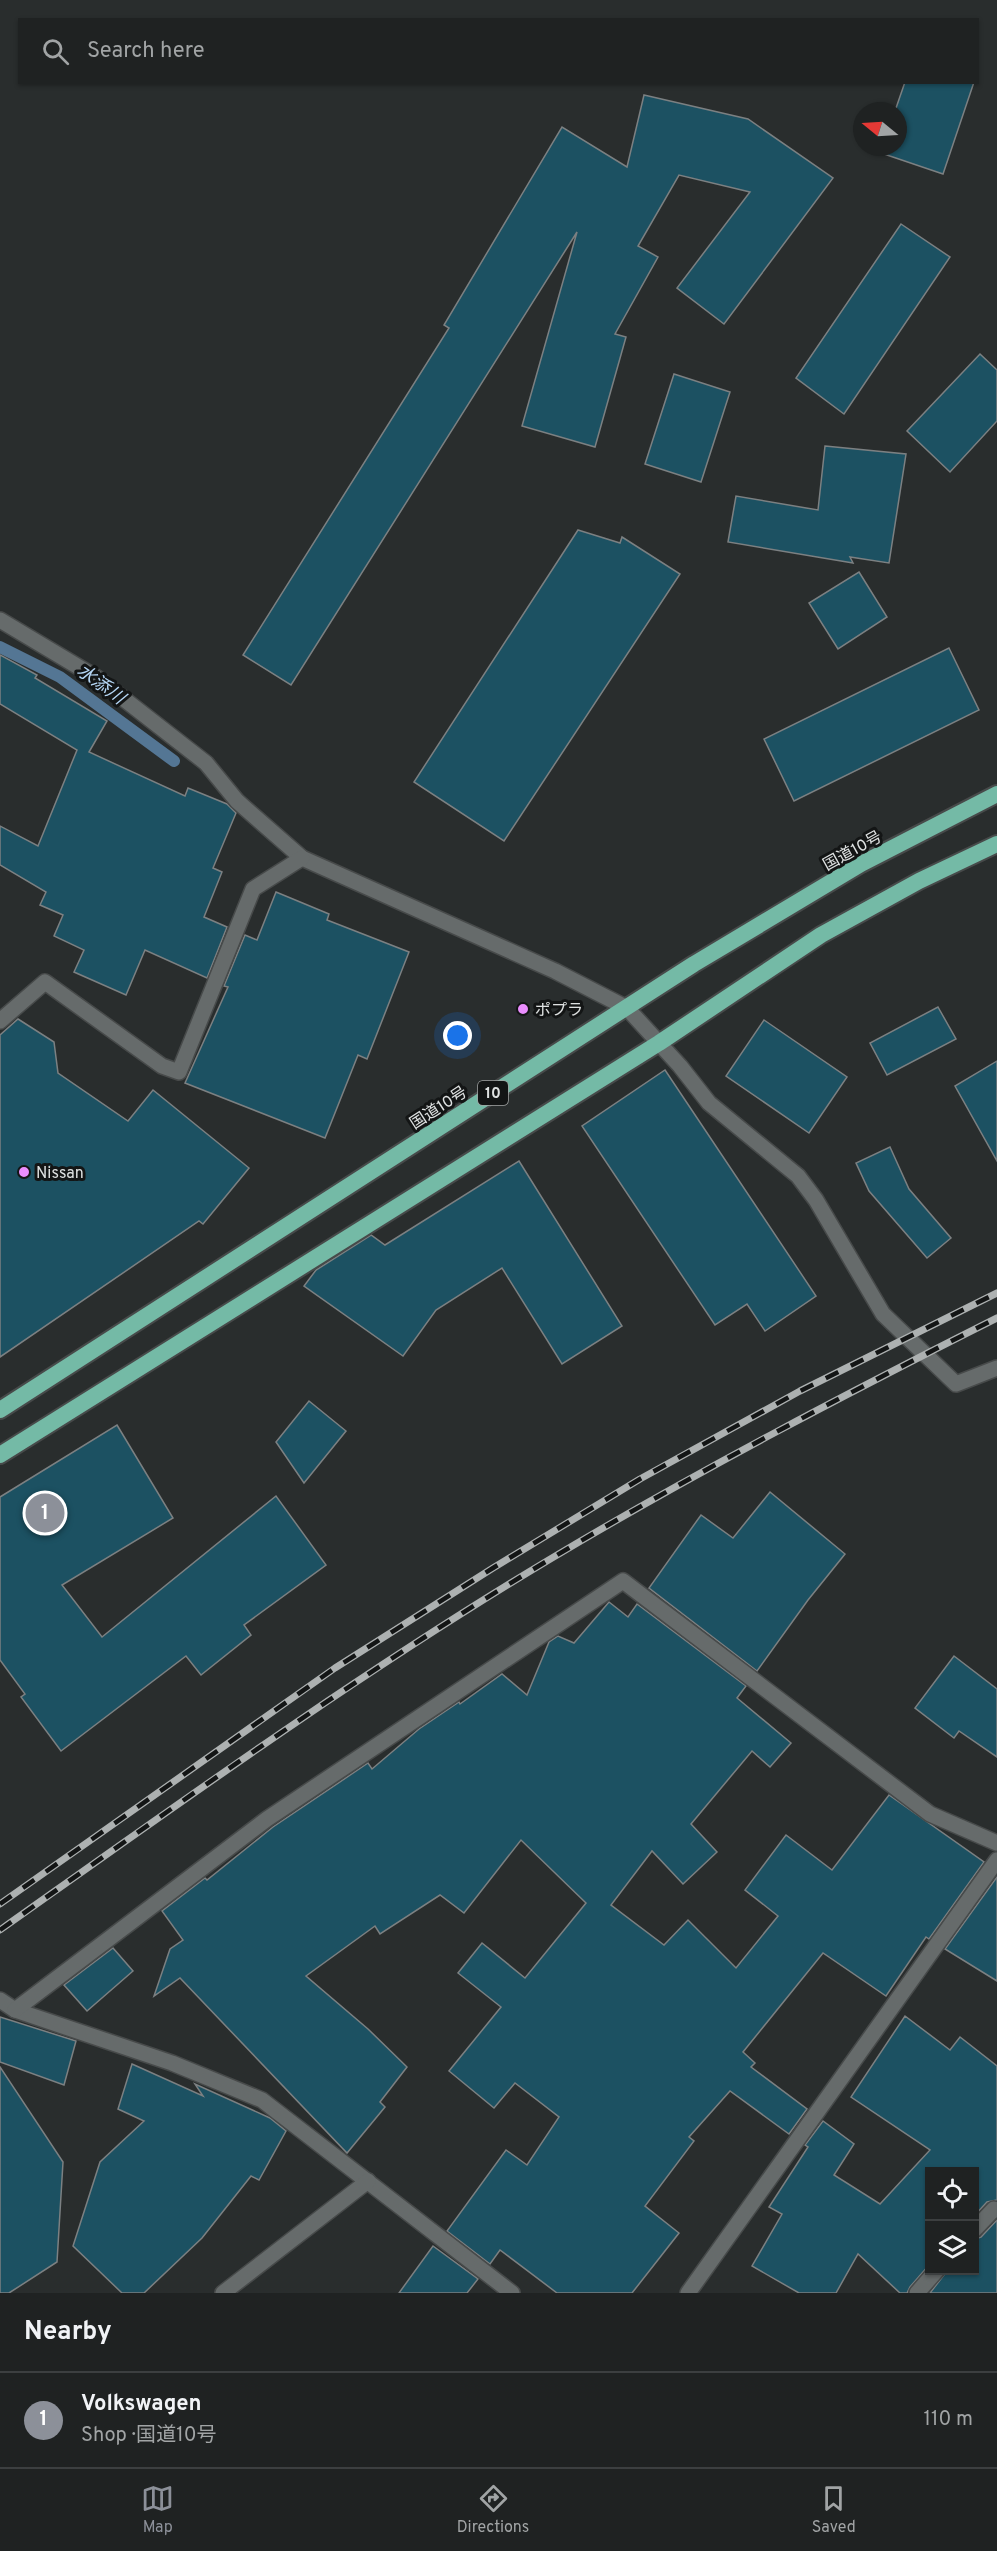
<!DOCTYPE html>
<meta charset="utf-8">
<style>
:root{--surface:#1f2222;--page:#2c2f2f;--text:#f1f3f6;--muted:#a1a4a5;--line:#3c3f40;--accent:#8c9099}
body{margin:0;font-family:Overpass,"Noto Sans JP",sans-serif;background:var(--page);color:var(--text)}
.controls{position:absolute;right:18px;bottom:18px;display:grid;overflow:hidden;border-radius:0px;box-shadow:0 2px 4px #0004}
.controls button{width:54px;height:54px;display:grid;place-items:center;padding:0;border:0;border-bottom:2px solid var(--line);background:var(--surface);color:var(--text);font:30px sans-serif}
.compass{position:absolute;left:853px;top:102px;width:54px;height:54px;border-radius:50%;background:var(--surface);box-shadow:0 2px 4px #0004;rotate:288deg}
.you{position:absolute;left:458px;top:1036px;width:21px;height:21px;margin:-15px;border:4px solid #fff;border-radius:50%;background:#1a73e8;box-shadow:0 0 0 9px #1a73e833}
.badge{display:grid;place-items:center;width:39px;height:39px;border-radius:50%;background:var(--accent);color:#fff;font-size:20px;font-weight:700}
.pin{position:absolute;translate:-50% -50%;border:3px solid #fff;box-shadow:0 2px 6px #0006}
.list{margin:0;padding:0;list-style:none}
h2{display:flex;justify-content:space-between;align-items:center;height:78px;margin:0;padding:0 24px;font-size:26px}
h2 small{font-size:20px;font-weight:400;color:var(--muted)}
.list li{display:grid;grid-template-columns:39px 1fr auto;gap:18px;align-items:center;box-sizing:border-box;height:96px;padding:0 24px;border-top:2px solid var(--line)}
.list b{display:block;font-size:22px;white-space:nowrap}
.list p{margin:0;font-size:20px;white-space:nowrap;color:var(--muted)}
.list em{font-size:20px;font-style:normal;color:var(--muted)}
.icon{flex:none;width:33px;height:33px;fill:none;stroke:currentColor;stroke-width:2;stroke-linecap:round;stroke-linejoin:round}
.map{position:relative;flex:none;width:997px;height:2293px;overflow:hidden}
.search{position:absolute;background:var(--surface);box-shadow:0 2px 4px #0004;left:18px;right:18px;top:18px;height:66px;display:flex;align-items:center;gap:15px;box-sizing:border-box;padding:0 21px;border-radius:0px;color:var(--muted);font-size:22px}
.sheet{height:174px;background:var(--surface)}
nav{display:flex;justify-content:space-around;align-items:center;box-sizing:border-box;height:84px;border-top:2px solid var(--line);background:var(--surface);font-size:16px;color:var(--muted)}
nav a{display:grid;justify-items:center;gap:3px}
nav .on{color:var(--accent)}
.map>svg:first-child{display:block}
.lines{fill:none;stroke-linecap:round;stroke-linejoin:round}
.stream{stroke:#547694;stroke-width:12}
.building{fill:#1c5162;stroke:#7c8082;stroke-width:1.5}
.minor-casing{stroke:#474a4a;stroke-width:18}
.trunk-casing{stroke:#474a4a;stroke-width:20}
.minor{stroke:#666b6b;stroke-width:15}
.trunk{stroke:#74baa6;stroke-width:16}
.rail-casing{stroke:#adb1b1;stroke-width:7}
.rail{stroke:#131515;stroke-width:4.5;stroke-dasharray:14;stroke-linecap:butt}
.poi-dot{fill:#ea8dfd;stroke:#131515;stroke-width:2}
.labels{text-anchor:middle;stroke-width:6;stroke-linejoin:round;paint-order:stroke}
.shield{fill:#131515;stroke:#a2a4a4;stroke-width:1.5}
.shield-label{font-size:15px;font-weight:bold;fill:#dfe2e2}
.street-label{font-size:16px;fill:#dfe2e2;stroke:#131515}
.poi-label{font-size:16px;fill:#dfe2e2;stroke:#131515;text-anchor:start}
.water-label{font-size:18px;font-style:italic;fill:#b6d7f5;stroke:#131515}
</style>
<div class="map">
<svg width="997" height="2293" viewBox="0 0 997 2293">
<rect width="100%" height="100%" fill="#292d2d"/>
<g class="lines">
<path class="stream" d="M0,647L60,677L174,761"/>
</g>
<g class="building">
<path d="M905,82H974L943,174L881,153L883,147H898V111H895Z"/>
<path d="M644,95L748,119L833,178L724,324L677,288L750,192L679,175L638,246L658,257L615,334L626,337L595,447L522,426L577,232L291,685L243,655L449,328L444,325L562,127L627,167Z"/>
<path d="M901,224L950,257L844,414L796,378Z"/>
<path d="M980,354L997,370V421L950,472L907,431Z"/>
<path d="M674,374L730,392L701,482L645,464Z"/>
<path d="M825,446L906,454L889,563L850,557L853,563L728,542L736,496L818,510Z"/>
<path d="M578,530L620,543L622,537L680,574L504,841L414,782Z"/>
<path d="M859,572L887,617L838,649L809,603Z"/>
<path d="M949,648L979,710L794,801L764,739Z"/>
<path d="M0,655L37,675L35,678L107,721L89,752L185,796L188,788L227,804L236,813L213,868L222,872L204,917L227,927L207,978L145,950L126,995L74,972L84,950L54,936L63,915L40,905L46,892L0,865V826L38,846L77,750L0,704Z"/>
<path d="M276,892L329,914L327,920L409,952L367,1059L358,1055L325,1138L185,1083L228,987L224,986L245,935L257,940Z"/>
<path d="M938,1007L956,1039L887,1075L870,1043Z"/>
<path d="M18,1019L54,1042L58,1073L128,1121L153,1090L249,1168L203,1224L199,1221L0,1357V1035Z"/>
<path d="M764,1020L847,1077L809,1133L726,1076Z"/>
<path d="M997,1061V1161L955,1086Z"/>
<path d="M665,1070L816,1296L765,1331L747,1304L715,1325L582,1126Z"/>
<path d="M890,1147L909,1189L951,1238L927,1258L869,1191L856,1163Z"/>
<path d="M519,1161L622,1326L562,1364L502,1268L436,1310L403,1356L304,1286L316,1270L371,1235L385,1245Z"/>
<path d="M309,1401L346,1431L304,1483L276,1442Z"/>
<path d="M117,1425L173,1518L62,1585L102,1637L276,1496L326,1565L244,1625L251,1635L201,1675L186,1656L61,1751L21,1697L25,1694L0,1660V1497Z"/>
<path d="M770,1492L845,1554L808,1600L757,1671L649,1588L701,1515L733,1538Z"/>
<path d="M609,1602L628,1617L637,1604L746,1686L737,1698L791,1743L770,1767L752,1751L691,1824L717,1852L683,1884L652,1851L611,1905L664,1945L688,1920L736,1968L778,1916L745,1890L786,1835L832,1870L889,1795L984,1862L929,1939L926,1937L886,1996L823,1953L743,2052L755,2063L751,2067L807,2109L789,2134L730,2091L689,2137L694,2141L645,2206L679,2233L632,2293H557L500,2250L490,2264L447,2231L506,2150L527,2165L559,2117L515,2083L494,2108L449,2071L501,2007L458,1973L482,1943L525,1978L586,1903L521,1840L464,1913L440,1895L380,1934L375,1926L306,1976L368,2029L407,2067L380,2102L385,2107L347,2153L180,1978L154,1996L170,1949L183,1940L162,1911L205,1878L207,1880L273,1827L368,1763L372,1769L419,1729L459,1702L460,1704L502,1674L527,1695L549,1642L558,1636L574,1643Z"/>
<path d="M954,1656L997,1689V1757L959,1731L954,1738L915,1708Z"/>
<path d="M997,1877V1981L945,1949Z"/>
<path d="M113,1948L133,1971L87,2011L64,1985Z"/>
<path d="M905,2016L950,2050L960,2037L997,2066V2200L987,2202L975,2215V2172H930V2264L910,2287L907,2293H900L858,2254L836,2293H799L752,2266L782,2214L769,2207L808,2147L805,2145L823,2121L854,2144L834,2175L880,2204L930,2150L851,2097Z"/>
<path d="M0,2017L76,2041L64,2085L0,2062Z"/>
<path d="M132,2064L203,2096L195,2084L270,2118L286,2131L259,2180L251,2176L202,2238L144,2293H122L73,2246L100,2162L144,2121L118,2109Z"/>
<path d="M0,2067L63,2162L57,2262L9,2293H0Z"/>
<path d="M997,2220V2293H930L947,2271H975V2239L981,2237Z"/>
<path d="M433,2246L478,2279L467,2293H399Z"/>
</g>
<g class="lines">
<g class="minor-casing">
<g id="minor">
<path d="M0,620L97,678L206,763L237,801L302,858L555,971L627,1008L680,1066L709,1103L798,1176L816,1200L883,1314L956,1384L997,1368"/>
<path d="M0,1021L45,982L162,1066L179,1072L253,889L302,858"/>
<path d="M0,2000L15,2010L172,2063L262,2100L512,2293"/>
<path d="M15,2010L267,1819L623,1581L930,1814L997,1843"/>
<path d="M974,2230L994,2209L997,2210"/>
<path d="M223,2293L368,2181"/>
<path d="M688,2293L997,1860"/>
<path d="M917,2293L937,2270"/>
</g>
</g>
<g class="trunk-casing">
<g id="trunk">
<path d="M0,1410L694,964L861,864L997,794"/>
<path d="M0,1455L659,1043L821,935L919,881L997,844"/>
</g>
</g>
<use href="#minor" class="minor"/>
<use href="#trunk" class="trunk"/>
<g class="rail-casing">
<g id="rail">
<path d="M0,1904L335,1668L493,1568L640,1479L800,1391L997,1293"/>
<path d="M0,1930C181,1802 361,1672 552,1558C696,1472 846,1394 997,1318"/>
</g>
</g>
<use href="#rail" class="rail"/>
</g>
<g class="poi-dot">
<circle cx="523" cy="1009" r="6"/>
<circle cx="24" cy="1172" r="6"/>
</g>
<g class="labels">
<rect class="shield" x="478" y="1081" width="30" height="24" rx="4.5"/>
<g class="shield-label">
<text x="493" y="1098">10</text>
</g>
<g class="street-label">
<text transform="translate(852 850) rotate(-29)" y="6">国道10号</text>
<text transform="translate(438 1107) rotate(-33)" y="6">国道10号</text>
</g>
<g class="poi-label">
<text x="535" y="1015">ポプラ</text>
<text x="36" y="1178">Nissan</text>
</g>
<g class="water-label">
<text transform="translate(101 684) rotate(36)" y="6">水添川</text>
</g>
</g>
</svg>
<div class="controls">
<button><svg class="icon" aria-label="locate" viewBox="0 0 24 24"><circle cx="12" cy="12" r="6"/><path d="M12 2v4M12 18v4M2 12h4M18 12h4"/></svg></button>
<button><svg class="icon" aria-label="layers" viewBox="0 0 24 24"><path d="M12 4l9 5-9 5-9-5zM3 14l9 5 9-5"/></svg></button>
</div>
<svg class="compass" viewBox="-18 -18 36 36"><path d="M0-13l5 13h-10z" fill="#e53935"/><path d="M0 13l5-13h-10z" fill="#a1a4a5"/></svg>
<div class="you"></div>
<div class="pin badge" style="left:45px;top:1513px">1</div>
<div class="search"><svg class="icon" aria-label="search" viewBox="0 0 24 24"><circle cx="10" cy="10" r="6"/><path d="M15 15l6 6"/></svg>Search here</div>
</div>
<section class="sheet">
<h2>Nearby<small></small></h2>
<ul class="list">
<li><span class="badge">1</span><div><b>Volkswagen</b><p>Shop · 国道10号</p></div><em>110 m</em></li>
</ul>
</section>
<nav>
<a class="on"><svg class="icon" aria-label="map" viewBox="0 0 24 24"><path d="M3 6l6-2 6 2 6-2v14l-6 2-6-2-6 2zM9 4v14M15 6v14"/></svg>Map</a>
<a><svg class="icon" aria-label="directions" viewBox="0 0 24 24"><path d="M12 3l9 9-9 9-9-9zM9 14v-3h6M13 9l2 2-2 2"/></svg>Directions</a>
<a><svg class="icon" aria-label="saved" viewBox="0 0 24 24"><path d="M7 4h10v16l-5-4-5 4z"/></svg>Saved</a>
</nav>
